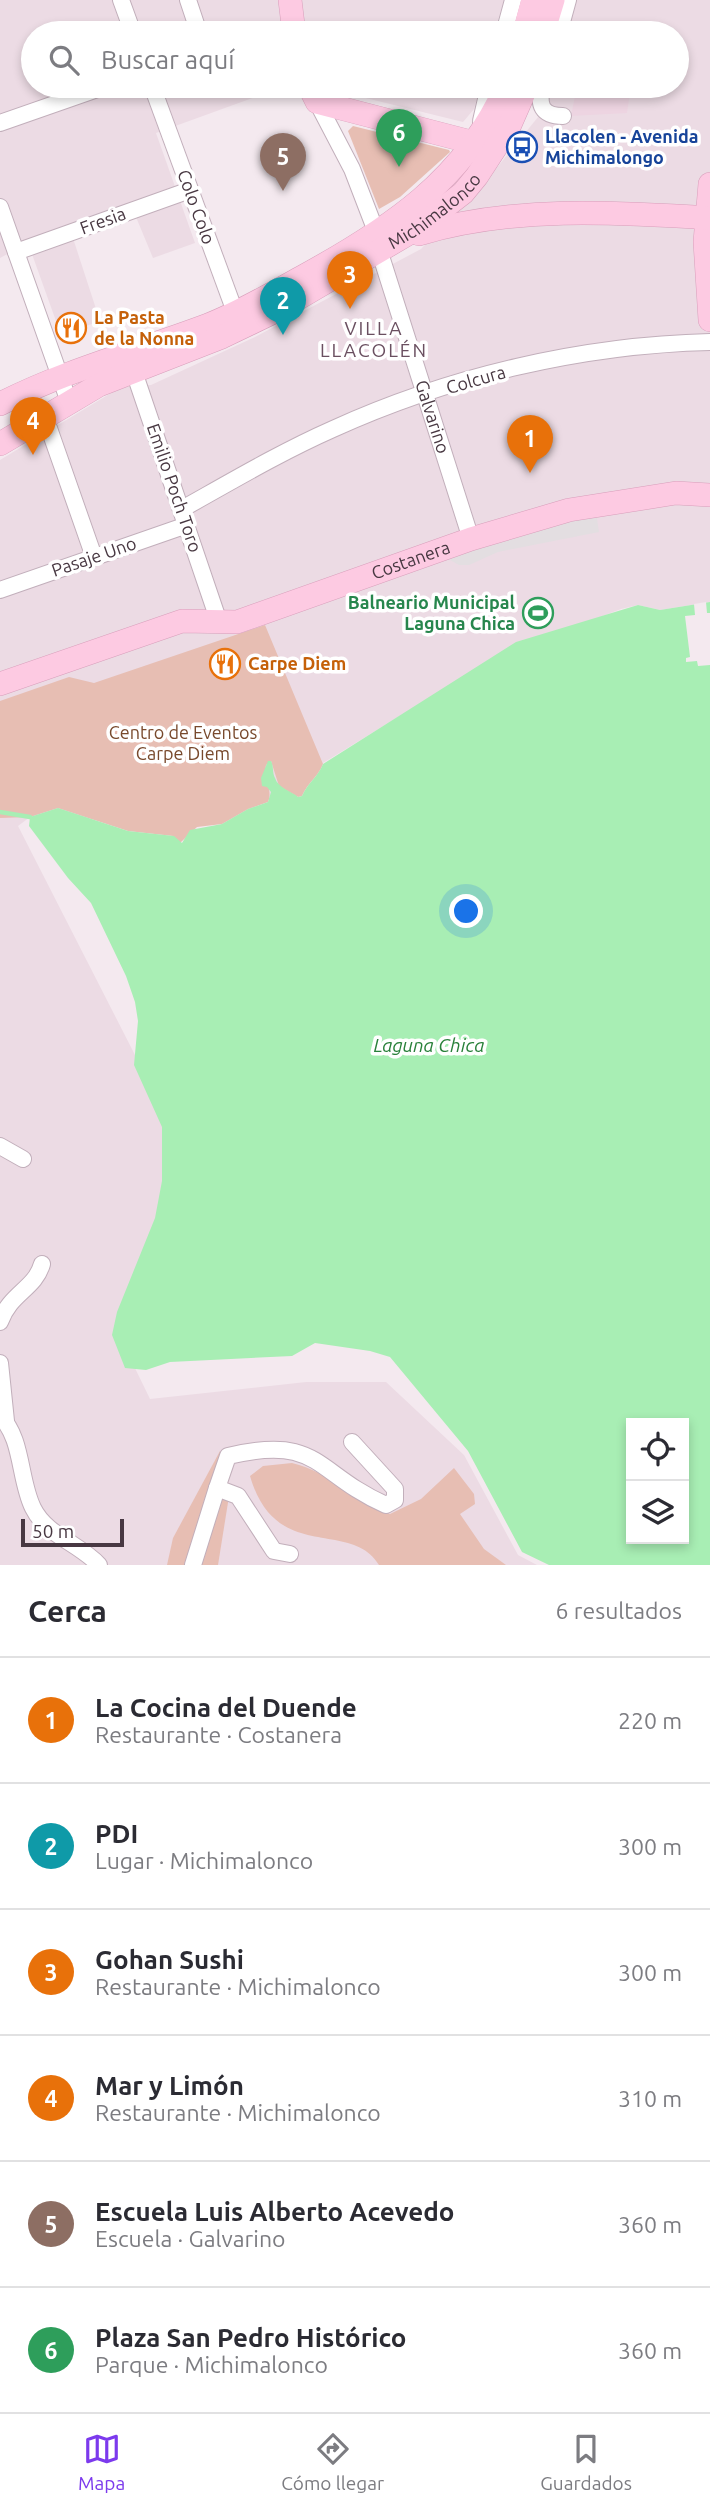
<!DOCTYPE html>
<html lang="es">
<meta charset="utf-8">
<style>
:root{--surface:#fff;--page:#f2f2f3;--text:#2b2b33;--muted:#7c7c81;--line:#e1e1e2;--accent:#7c3aed}
body{margin:0;font-family:Ubuntu,sans-serif;background:var(--page);color:var(--text)}
.controls{position:absolute;right:21px;bottom:21px;display:grid;overflow:hidden;border-radius:0px;box-shadow:0 4px 10px #0003}
.controls button{width:63px;height:63px;display:grid;place-items:center;padding:0;border:0;border-bottom:2px solid var(--line);background:var(--surface);color:var(--text);font:35px sans-serif}
.scale{position:absolute;left:21px;bottom:18px;width:103px;box-sizing:border-box;padding-left:7px;border:4px solid #483842;border-top:0;font-size:19px;line-height:24px;white-space:nowrap;color:#483842;-webkit-text-stroke:5px #fff;paint-order:stroke}
.you{position:absolute;left:467px;top:912px;width:24px;height:24px;margin:-18px;border:5px solid #fff;border-radius:50%;background:#1a73e8;box-shadow:0 0 0 10px #1a73e833}
.badge{display:grid;place-items:center;width:46px;height:46px;border-radius:50%;background:var(--accent);color:#fff;font-size:23px;font-weight:700}
.pin{position:absolute;translate:-50% -58px;filter:drop-shadow(0 2px 4px #0008)}
.pin::after{content:'';position:absolute;top:37px;width:24px;height:21px;background:inherit;clip-path:polygon(0 0,100% 0,50% 100%)}
.list{margin:0;padding:0;list-style:none}
h2{display:flex;justify-content:space-between;align-items:center;height:91px;margin:0;padding:0 28px;font-size:30px}
h2 small{font-size:23px;font-weight:400;color:var(--muted)}
.list li{display:grid;grid-template-columns:46px 1fr auto;gap:21px;align-items:center;box-sizing:border-box;height:126px;padding:0 28px;border-top:2px solid var(--line)}
.list b{display:block;font-size:26px;white-space:nowrap}
.list p{margin:0;font-size:23px;white-space:nowrap;color:var(--muted)}
.list em{font-size:23px;font-style:normal;color:var(--muted)}
.icon{flex:none;width:38px;height:38px;fill:none;stroke:currentColor;stroke-width:2;stroke-linecap:round;stroke-linejoin:round}
.map{position:relative;flex:none;width:710px;height:1565px;overflow:hidden}
.search{position:absolute;background:var(--surface);box-shadow:0 4px 10px #0003;left:21px;right:21px;top:21px;height:77px;display:flex;align-items:center;gap:18px;box-sizing:border-box;padding:0 24px;border-radius:38px;color:var(--muted);font-size:26px}
.sheet{height:847px;background:var(--surface)}
nav{display:flex;justify-content:space-around;align-items:center;box-sizing:border-box;height:98px;border-top:2px solid var(--line);background:var(--surface);font-size:19px;color:var(--muted)}
nav a{display:grid;justify-items:center;gap:4px}
nav .on{color:var(--accent)}
.map>svg:first-child{display:block}
.residential{fill:#ecdbe4}
.education{fill:#edd4e1}
.green{fill:#e7beb3}
.parking{fill:#e3dee1}
.water{fill:#a8eeb4;fill-rule:evenodd}
.pier{fill:#f4e9ef}
.lines{fill:none;stroke-linecap:round;stroke-linejoin:round}
.stream{stroke:#a8eeb4;stroke-width:4.5}
.street-casing{stroke:#c2afbb;stroke-width:18}
.secondary-casing{stroke:#d89fbb;stroke-width:24}
.street{stroke:#fff;stroke-width:16}
.secondary{stroke:#fdcae2;stroke-width:23}
.labels{text-anchor:middle;stroke-width:7;stroke-linejoin:round;paint-order:stroke}
.transit-label{font-size:18px;font-weight:bold;fill:#164399;stroke:#fff;text-anchor:start}
.street-label{font-size:18px;fill:#483842;stroke:#fff}
.food-label{font-size:18px;font-weight:bold;fill:#c56008;stroke:#fff;text-anchor:start}
.leisure-label{font-size:18px;font-weight:bold;fill:#27864d;stroke:#fff;text-anchor:end}
.park-label{font-size:18px;fill:#78492c;stroke:#fff}
.neighbourhood-label{font-size:19px;letter-spacing:2px;fill:#6a4f60;stroke:#fff}
.water-label{font-size:19px;font-style:italic;fill:#29813a;stroke:#fff}
</style>
<div class="map">
<svg width="710" height="1565" viewBox="0 0 710 1565">
<rect width="100%" height="100%" fill="#f4e9ef"/>
<g class="residential">
<path d="M0,0H504L494,33H33V86H286L156,133L195,243L153,258L131,205L70,229L100,321L61,335L28,243L0,258Z"/>
<path d="M573,0H710V602L660,610L638,605L621,609L496,657L323,763L319,774L222,824L30,817L18,826L159,1102L185,1188L132,1362L150,1399L306,1382H386L464,1455L518,1555L537,1565H0V460L121,387L151,385L255,337L421,249L495,170L547,106L552,86H677V33H565Z"/>
<path d="M297,86H480L474,109L463,122L321,87Z"/>
</g>
<path class="education" d="M577,86H631L627,113L571,116Z"/>
<g class="green">
<path d="M353,126L449,150L450,152L400,197L379,209L348,131Z"/>
<path d="M265,625L323,764C318,777 308,782 302,796L298,797L279,786L271,761L266,765C264,778 273,791 268,802L248,809L222,824L197,827L180,843L173,836L128,831L58,808L30,817L0,818V701L69,677L94,683Z"/>
<path d="M220,1451L230,1490L218,1565H167L173,1538Z"/>
<path d="M292,1463C331,1472 353,1501 390,1514L421,1499L454,1468L474,1494L475,1504L460,1514L484,1549L506,1565H379C351,1518 276,1565 250,1476L263,1466Z"/>
</g>
<path class="parking" d="M596,512L599,532L498,552L469,565H459L443,556Z"/>
<path class="water" d="M710,602V1565H549L522,1552L468,1451L390,1357L370,1351L315,1343L292,1356L170,1362L146,1370L125,1368L112,1335L117,1312L155,1218L162,1181V1127L134,1065L138,1021L135,1002L126,976L91,903L68,878L29,826L30,817L58,808L128,831L174,836L182,843L190,830L222,824L248,809L268,802L271,792L267,787L262,786L261,778L268,761H271C274,767 272,772 275,778C278,788 291,791 298,797L302,796C308,782 318,777 323,764L516,642L638,605L660,610ZM631,1423H684V1539H631Z"/>
<path class="pier" d="M706,602L707,613H710V665L698,666L697,661L686,662V658L690,657L685,616L695,615L694,604Z"/>
<g class="lines">
<path class="stream" d="M0,812L30,817"/>
<g class="street-casing">
<g id="street">
<path d="M121,0L133,33"/>
<path d="M188,0L199,33"/>
<path d="M504,33L513,0"/>
<path d="M559,33L568,0"/>
<path d="M152,86L238,320"/>
<path d="M543,86C537,105 542,116 563,116"/>
<path d="M317,102L352,169L377,234"/>
<path d="M481,121L489,86"/>
<path d="M0,123L106,86"/>
<path d="M0,207L69,402"/>
<path d="M16,252L190,190"/>
<path id="s1" d="M380,253L471,539"/>
<path d="M131,363L219,622"/>
<path d="M45,417L94,557"/>
<path d="M182,509C232,481 281,452 333,429C449,376 583,345 710,342"/>
<path d="M0,590L187,525"/>
<path d="M0,1146L23,1159"/>
<path d="M0,1322C10,1293 35,1289 42,1264"/>
<path d="M0,1363L6,1421"/>
<path d="M0,1416C23,1438 19,1480 33,1508C46,1535 80,1544 99,1565"/>
<path d="M290,1554L274,1551L238,1496L217,1488L228,1456C320,1434 314,1473 386,1505L395,1500V1489L352,1442"/>
<path d="M193,1565L217,1488"/>
</g>
</g>
<g class="secondary-casing">
<g id="secondary">
<path d="M290,0L294,33"/>
<path d="M524,33L533,0"/>
<path d="M543,33L553,0"/>
<path d="M309,86L317,102L475,143"/>
<path d="M710,184L705,242L710,320"/>
<path d="M419,234C512,206 614,212 710,218"/>
<path d="M0,404C66,370 139,351 208,325C241,312 271,294 302,277C388,230 466,179 506,86"/>
<path id="s2" d="M0,444L99,385L222,337L280,309L418,228L463,193L477,176L509,127L527,86"/>
<path id="s3" d="M0,684L182,621L237,622L471,539L569,510L676,493L710,495"/>
</g>
</g>
<use href="#street" class="street"/>
<use href="#secondary" class="secondary"/>
</g>
<defs>
<g id="bus-ring" transform="scale(1.575)"><circle r="9.5" fill="#fff" stroke="#1a4fb4" stroke-width="1.5"/><path d="M-5-6H5V4H4V6H2V4H-2V6H-4V4H-5ZM-3.5-4V0h7V-4ZM-3.5 1.2v1.5H-2V1.2ZM2 1.2v1.5H3.5V1.2Z" fill="#1a4fb4"/></g>
<g id="restaurant-ring" transform="scale(1.575)"><circle r="9.5" fill="#fff" stroke="#e8710a" stroke-width="1.5"/><path d="M-5-6h1v4h1v-4h1v4h1v-4h1v5L-1.5 .5V6h-2V.5L-5-1ZM5-6V6H3V1.5H1.5Q1.5-4 5-6Z" fill="#e8710a"/></g>
<g id="stadium-ring" transform="scale(1.575)"><circle r="9.5" fill="#fff" stroke="#2e9e5b" stroke-width="1.5"/><path d="M0-5a6.5 5 0 1 0 0 10a6.5 5 0 1 0 0-10ZM-3.5-1.8h7v3.6h-7Z" fill="#2e9e5b"/></g>
</defs>
<g fill-rule="evenodd">
<use href="#bus-ring" x="522" y="147"/>
<use href="#restaurant-ring" x="71" y="328"/>
<use href="#stadium-ring" x="538" y="613"/>
<use href="#restaurant-ring" x="225" y="664"/>
</g>
<g class="labels">
<g class="transit-label">
<text x="545" y="143">Llacolen - Avenida<tspan x="545" dy="21">Michimalongo</tspan></text>
</g>
<g class="street-label">
<text transform="translate(196 207) rotate(70)" y="6">Colo Colo</text>
<text dy="6" stroke="none"><textPath href="#s2" startOffset="495">Michimalonco</textPath></text>
<text transform="translate(103 221) rotate(-20)" y="6">Fresia</text>
<text transform="translate(476 380) rotate(-16)" y="6">Colcura</text>
<text dy="6" stroke="none"><textPath href="#s1" startOffset="172">Galvarino</textPath></text>
<text transform="translate(174 488) rotate(71)" y="6">Emilio Poch Toro</text>
<text transform="translate(94 557) rotate(-19)" y="6">Pasaje Uno</text>
<text dy="6" stroke="none"><textPath href="#s3" startOffset="432">Costanera</textPath></text>
</g>
<g class="food-label">
<text x="94" y="324">La Pasta<tspan x="94" dy="21">de la Nonna</tspan></text>
<text x="248" y="670">Carpe Diem</text>
</g>
<g class="leisure-label">
<text x="515" y="609">Balneario Municipal<tspan x="515" dy="21">Laguna Chica</tspan></text>
</g>
<g class="park-label">
<text x="183" y="739">Centro de Eventos<tspan x="183" dy="21">Carpe Diem</tspan></text>
</g>
<g class="neighbourhood-label">
<text x="374" y="335">VILLA<tspan x="374" dy="22">LLACOLÉN</tspan></text>
</g>
<g class="water-label">
<text x="429" y="1052">Laguna Chica</text>
</g>
</g>
</svg>
<div class="controls">
<button><svg class="icon" aria-label="locate" viewBox="0 0 24 24"><circle cx="12" cy="12" r="6"/><path d="M12 2v4M12 18v4M2 12h4M18 12h4"/></svg></button>
<button><svg class="icon" aria-label="layers" viewBox="0 0 24 24"><path d="M12 4l9 5-9 5-9-5zM3 14l9 5 9-5"/></svg></button>
</div>
<div class="scale">50 m</div>
<div class="you"></div>
<div class="pin badge" style="left:530px;top:473px;background:#e8710a">1</div>
<div class="pin badge" style="left:283px;top:335px;background:#0f9aa8">2</div>
<div class="pin badge" style="left:350px;top:309px;background:#e8710a">3</div>
<div class="pin badge" style="left:33px;top:455px;background:#e8710a">4</div>
<div class="pin badge" style="left:283px;top:191px;background:#8d6e63">5</div>
<div class="pin badge" style="left:399px;top:167px;background:#2e9e5b">6</div>
<div class="search"><svg class="icon" aria-label="search" viewBox="0 0 24 24"><circle cx="10" cy="10" r="6"/><path d="M15 15l6 6"/></svg>Buscar aquí</div>
</div>
<section class="sheet">
<h2>Cerca<small>6 resultados</small></h2>
<ul class="list">
<li><span class="badge" style="background:#e8710a">1</span><div><b>La Cocina del Duende</b><p>Restaurante · Costanera</p></div><em>220 m</em></li>
<li><span class="badge" style="background:#0f9aa8">2</span><div><b>PDI</b><p>Lugar · Michimalonco</p></div><em>300 m</em></li>
<li><span class="badge" style="background:#e8710a">3</span><div><b>Gohan Sushi</b><p>Restaurante · Michimalonco</p></div><em>300 m</em></li>
<li><span class="badge" style="background:#e8710a">4</span><div><b>Mar y Limón</b><p>Restaurante · Michimalonco</p></div><em>310 m</em></li>
<li><span class="badge" style="background:#8d6e63">5</span><div><b>Escuela Luis Alberto Acevedo</b><p>Escuela · Galvarino</p></div><em>360 m</em></li>
<li><span class="badge" style="background:#2e9e5b">6</span><div><b>Plaza San Pedro Histórico</b><p>Parque · Michimalonco</p></div><em>360 m</em></li>
</ul>
</section>
<nav>
<a class="on"><svg class="icon" aria-label="map" viewBox="0 0 24 24"><path d="M3 6l6-2 6 2 6-2v14l-6 2-6-2-6 2zM9 4v14M15 6v14"/></svg>Mapa</a>
<a><svg class="icon" aria-label="directions" viewBox="0 0 24 24"><path d="M12 3l9 9-9 9-9-9zM9 14v-3h6M13 9l2 2-2 2"/></svg>Cómo llegar</a>
<a><svg class="icon" aria-label="saved" viewBox="0 0 24 24"><path d="M7 4h10v16l-5-4-5 4z"/></svg>Guardados</a>
</nav>
